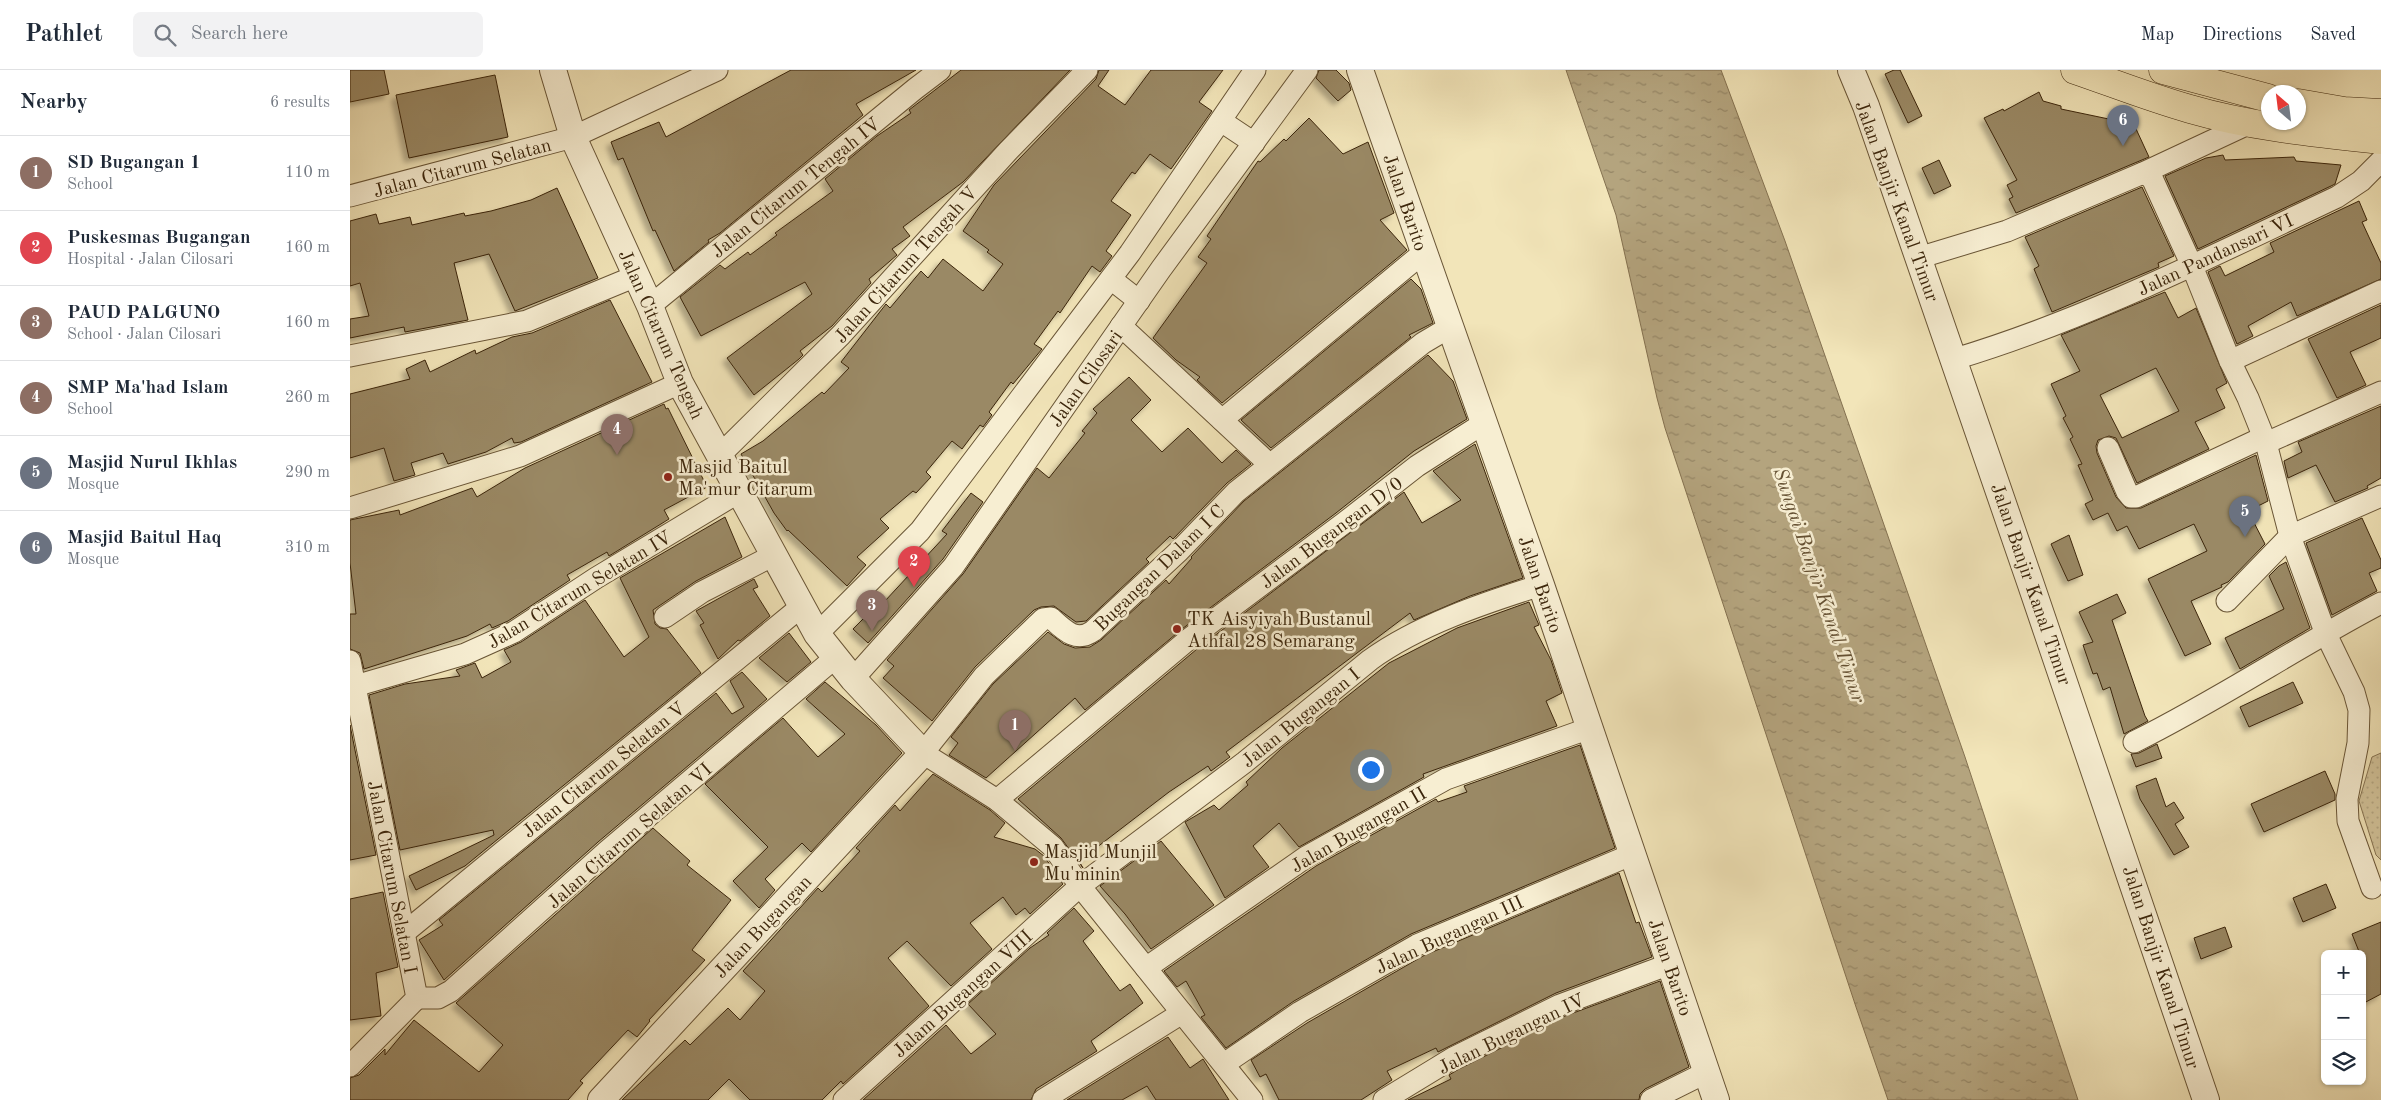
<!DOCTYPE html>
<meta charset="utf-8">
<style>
:root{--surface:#fff;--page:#f2f2f3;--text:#1f2937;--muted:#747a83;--line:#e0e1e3;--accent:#1a73e8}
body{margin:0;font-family:"Old Standard TT",serif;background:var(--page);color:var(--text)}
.controls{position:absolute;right:15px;bottom:15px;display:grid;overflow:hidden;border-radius:8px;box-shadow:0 1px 4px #0004}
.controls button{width:45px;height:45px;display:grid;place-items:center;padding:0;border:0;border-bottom:1px solid var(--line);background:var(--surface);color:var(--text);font:25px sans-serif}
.compass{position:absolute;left:1911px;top:15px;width:45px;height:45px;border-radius:50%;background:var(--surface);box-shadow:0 1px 4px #0004;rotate:332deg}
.you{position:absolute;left:1020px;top:699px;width:18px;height:18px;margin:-12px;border:4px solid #fff;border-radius:50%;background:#1a73e8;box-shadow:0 0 0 8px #1a73e833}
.badge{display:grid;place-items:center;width:32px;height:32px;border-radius:50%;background:var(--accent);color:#fff;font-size:16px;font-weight:700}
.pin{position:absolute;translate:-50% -41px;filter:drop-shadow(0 1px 2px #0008)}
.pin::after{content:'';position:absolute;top:26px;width:18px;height:15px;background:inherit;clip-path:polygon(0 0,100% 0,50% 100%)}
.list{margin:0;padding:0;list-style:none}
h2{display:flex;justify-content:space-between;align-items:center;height:65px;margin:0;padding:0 20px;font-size:21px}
h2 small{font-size:16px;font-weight:400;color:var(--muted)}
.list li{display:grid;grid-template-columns:32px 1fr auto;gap:15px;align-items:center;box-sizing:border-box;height:75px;padding:0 20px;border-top:1px solid var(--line)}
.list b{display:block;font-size:19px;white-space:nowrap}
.list p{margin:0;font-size:16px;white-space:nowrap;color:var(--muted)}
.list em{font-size:16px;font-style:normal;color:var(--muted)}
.icon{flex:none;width:28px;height:28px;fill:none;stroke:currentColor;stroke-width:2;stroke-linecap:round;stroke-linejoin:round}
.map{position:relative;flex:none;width:2031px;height:1030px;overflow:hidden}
header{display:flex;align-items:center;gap:30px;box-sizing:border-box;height:70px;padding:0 25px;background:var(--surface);border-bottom:1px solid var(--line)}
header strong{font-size:24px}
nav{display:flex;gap:28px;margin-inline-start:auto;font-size:18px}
.search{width:350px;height:45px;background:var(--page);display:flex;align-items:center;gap:12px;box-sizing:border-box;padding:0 18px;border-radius:8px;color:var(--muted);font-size:19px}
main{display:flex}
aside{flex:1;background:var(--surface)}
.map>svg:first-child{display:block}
.green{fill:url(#green-dots);stroke:#877453}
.water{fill:url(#water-ripples);stroke:#847150}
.building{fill:#9a8965;stroke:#3b250b;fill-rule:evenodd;filter:url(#shadow)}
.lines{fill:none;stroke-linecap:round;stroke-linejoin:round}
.minor-casing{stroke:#695536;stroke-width:23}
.tertiary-casing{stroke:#695536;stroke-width:28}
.primary-casing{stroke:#3b250b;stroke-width:29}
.minor{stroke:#f7eed2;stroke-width:21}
.tertiary{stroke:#f7eed2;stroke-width:26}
.primary{stroke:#f2e5b9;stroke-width:28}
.poi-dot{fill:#8f2418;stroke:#f7eed2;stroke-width:2}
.labels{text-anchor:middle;stroke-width:5;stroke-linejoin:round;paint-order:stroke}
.street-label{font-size:19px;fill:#3b250b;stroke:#f7eed2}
.poi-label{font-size:19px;fill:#3b250b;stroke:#f7eed2;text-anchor:start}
.water-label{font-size:20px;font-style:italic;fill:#655133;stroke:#f7eed2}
</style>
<header>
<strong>Pathlet</strong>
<div class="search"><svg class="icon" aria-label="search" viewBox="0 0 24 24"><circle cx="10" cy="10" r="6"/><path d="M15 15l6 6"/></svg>Search here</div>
<nav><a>Map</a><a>Directions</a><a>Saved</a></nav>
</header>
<main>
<aside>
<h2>Nearby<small>6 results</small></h2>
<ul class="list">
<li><span class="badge" style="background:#8d6e63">1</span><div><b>SD Bugangan 1</b><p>School</p></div><em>110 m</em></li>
<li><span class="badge" style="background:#e0444e">2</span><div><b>Puskesmas Bugangan</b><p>Hospital · Jalan Cilosari</p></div><em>160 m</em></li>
<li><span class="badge" style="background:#8d6e63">3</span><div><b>PAUD PALGUNO</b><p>School · Jalan Cilosari</p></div><em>160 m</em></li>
<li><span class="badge" style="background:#8d6e63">4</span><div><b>SMP Ma'had Islam</b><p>School</p></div><em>260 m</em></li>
<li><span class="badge" style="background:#6b7280">5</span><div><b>Masjid Nurul Ikhlas</b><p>Mosque</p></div><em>290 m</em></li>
<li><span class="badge" style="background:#6b7280">6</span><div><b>Masjid Baitul Haq</b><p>Mosque</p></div><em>310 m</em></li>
</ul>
</aside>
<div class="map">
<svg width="2031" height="1030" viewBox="0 0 2031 1030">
<defs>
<pattern id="green-dots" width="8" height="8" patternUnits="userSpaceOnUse" patternTransform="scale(1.25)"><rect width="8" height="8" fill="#d3c49b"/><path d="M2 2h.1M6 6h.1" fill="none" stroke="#b6a884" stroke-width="1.8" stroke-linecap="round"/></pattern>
<pattern id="water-ripples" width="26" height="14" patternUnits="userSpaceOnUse" patternTransform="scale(1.25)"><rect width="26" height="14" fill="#b4a47e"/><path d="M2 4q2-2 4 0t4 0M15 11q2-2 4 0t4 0" fill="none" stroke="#948565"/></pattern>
<filter id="shadow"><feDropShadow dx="-4.5" dy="4.5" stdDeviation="2.5" flood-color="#0004"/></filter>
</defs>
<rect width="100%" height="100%" fill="#f2e5b9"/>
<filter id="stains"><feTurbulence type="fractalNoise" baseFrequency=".004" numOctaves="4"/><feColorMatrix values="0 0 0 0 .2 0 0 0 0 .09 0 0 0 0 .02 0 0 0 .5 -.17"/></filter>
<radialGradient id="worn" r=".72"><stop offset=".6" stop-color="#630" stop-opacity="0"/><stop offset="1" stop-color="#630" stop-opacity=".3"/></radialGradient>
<path class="green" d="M2031,683V790L2026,785L2009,731L2022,687Z"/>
<path class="water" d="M1216,0H1371L1435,171L1615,687L1728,1030H1538L1506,937L1315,358L1307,328L1266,145Z"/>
<g class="building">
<path d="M0,0H34L39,24L0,32Z"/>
<path d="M441,0H566L506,34L513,45L370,163L358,170L359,172L324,201L305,160L303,161L273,88L268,90L261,72L309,52L316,67Z"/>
<path d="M611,0H720L613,112L553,157L560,166L542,179L547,185L519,209L521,213L482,256L450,281L453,285L449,289L404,325L377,288L462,224L455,212L351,266L330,227L370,195L375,199L398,182L400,185L427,165L425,163L483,121L475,109L527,66L561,43L559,40Z"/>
<path d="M749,0H759L748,16L775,35L801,0H873L849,32L862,41L821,99L800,84L785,104L782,102L761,131L781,145L756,181L762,186L750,202L742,196L710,243L708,241L684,274L692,279L663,314L661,312L639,342L642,345L633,357L630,355L612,379L602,371L576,402L581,407L566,423L563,421L530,449L539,458L507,487L516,495L497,516L438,460L437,461L424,443L391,384L413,371L472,322L474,324L499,298L491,292L536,234L540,238L571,201L578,208L593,189L633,221L653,194L637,182L639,180L613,161L644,115L746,9Z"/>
<path d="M969,0H986L999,13L1001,20L988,31L966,8Z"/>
<path d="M1544,0H1550L1572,46L1558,53L1535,4Z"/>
<path d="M145,5L158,67L59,88L46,25Z"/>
<path d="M1689,22L1693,31L1711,36V39L1773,52L1781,48L1799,87L1666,143L1659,129L1663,127L1657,115L1667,110L1634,48L1653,39L1654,41Z"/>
<path d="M959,48L993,84L1018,72L1044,143L1030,150L1057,180L872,333L847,310L850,307L826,290L803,268L857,193L848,187L861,169L857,166L908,91L910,92L934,69L936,71Z"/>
<path d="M1873,85L1875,90L1944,87L1946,91L1991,95L1985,114L1981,116L1848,179L1815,106L1856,88Z"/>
<path d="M1589,90L1601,116L1584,124L1572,98Z"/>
<path d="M1792,117L1824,186L1808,193L1809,197L1702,242L1684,199L1689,196L1675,167Z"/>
<path d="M207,118L248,208L165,241L139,184L104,193L118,250L55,262L54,257L0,268V249L19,246L10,213L0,216V151L26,144L29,154L60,147L62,155L114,143L115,146L141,141L181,130Z"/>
<path d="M2009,131L2017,150L2012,152L2031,193V209L1947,246L1941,232L1898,256L1903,266L1887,274L1858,202L1870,196L1875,206L1924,182L1920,173Z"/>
<path d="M1061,209L1071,219L1083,253L1059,265L1061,267L921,378L891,350Z"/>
<path d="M1815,222L1828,248L1846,238L1877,313L1866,319L1875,338L1845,352L1859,379L1787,413L1766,368L1759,366L1748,370L1746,376L1747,383L1766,427L1776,438H1791L1906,385L1918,431L1898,441L1915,474L1878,512L1871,515L1872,517L1841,531L1861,574L1835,586L1798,509L1857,481L1844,454L1789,479L1777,456L1767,461L1758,443L1743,450L1735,434L1743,430L1728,395L1732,394L1720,369L1723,367L1713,348L1716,346L1701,314L1730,301L1711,265ZM1806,298L1829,341L1772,368L1750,325Z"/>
<path d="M260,230L302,312L171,372L164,373L162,368L136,382L98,394L93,383L61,393L65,405L44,411L34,378L0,388V324L60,309L56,299L75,290L80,302L125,280L126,284L162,267L182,263Z"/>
<path d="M2031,235V268L2000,282L2016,315L1987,328L1958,269Z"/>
<path d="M1078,285L1103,311L1117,349L1064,381L986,443L832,559L735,640L725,628L636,708L599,685L608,673L601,667L643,614L698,562L714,574L725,578L740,577L751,570L816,510L819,514L842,488L841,487L894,431Z"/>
<path d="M779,307L801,330L781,350L812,382L838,358L872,393L886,380L901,394L877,413L823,469L820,466L796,489L799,492L736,551L726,552L704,536L691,537L684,540L625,597L582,651L533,608L544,596L537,590L613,504L687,398L699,408L735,363L732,361L747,343L743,339Z"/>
<path d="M314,334L316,339L318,338L357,417L314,440L319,449L259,486L257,482L217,505L220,510L158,551L142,558L140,554L117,566L14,599L10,583L0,579V544H6L0,493V450L49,440L50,445L122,418L127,427L175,398Z"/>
<path d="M2031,336V408L2017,416L2018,418L1985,432L1966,395L1938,408L1934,391L1952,382L1948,372Z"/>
<path d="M1125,374L1173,508L1120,526L1064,550L1060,543L876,682L880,687L861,701L858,696L819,722L729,791L733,798L711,768L668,729L847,579L1054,422L1072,453L1111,430L1083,401Z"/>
<path d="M621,423L633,432L593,489L518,573L503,559L519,543L522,545L597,464L592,461Z"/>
<path d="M375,447L392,487L346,511L303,540L305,554L310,558L317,559L351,603L115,796L66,820L59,806L144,765L143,760L50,780L19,625L55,614L110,606L106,600L125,593L132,608L161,592L154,580L171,572L235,530L274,587L299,567L270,508Z"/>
<path d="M2012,448L2031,490V498L2019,503L2027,521L1982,545L1956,473Z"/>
<path d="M1719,465L1733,505L1718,511L1701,474Z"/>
<path d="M1936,492L1960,558L1890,599L1875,568L1934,539L1919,506L1929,496Z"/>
<path d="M404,509L408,517L403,519L420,546L390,571L388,570L368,589L350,555L354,553L346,541Z"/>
<path d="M1767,524L1776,543L1762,550L1795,646L1798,651L1774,664L1760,617L1753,620L1747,603L1743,604L1733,575L1743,572L1729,542Z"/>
<path d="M1179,532L1189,555L1184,557L1201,590L1212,623L1196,631L1207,656L1073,704L1074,707L949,777L929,753L903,776L919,797L875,828L835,752L864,735L869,740L898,715L896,712L932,678L1039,593L1107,558Z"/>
<path d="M439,563L461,592L437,612L409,588Z"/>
<path d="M392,602L417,629L248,772L94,910L69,870L93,855L89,850L366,623L382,644L394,637L380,611Z"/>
<path d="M475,612L526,655L552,683L461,782L452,773L415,809L425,820L409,838L383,811L418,777L355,714L433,648L468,687L495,664L456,629Z"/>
<path d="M1943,612L1953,633L1899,657L1890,637Z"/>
<path d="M0,655L26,785L0,790Z"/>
<path d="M1807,674L1812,688L1786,697L1781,684L1789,683Z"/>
<path d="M1230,675L1265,778L1061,864L944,931L876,978L851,947L855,945L836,911L827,917L814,901L966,796L1086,729L1088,732L1117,722L1114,716Z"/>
<path d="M1975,701L1985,724V730L1914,762L1901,734Z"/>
<path d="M583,704L640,740L655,753L644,767L685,779L694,786L713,814L680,844L675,838L666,845L653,827L620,853L642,879L601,916L557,871L538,888L579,936L493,1014L491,1011L472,1030H400L379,1009L358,1030H272L335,970L340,975L378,938L390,950L415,921L393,901L468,818L472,822L510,781L506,778L545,735L550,741Z"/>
<path d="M1806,708L1816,737L1824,732L1834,748L1825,754L1839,777L1824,785L1790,729L1786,716Z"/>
<path d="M303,758L340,791L337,795L381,830L342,880L355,890L299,950L300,951L287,967L278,960L230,1011L233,1013L218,1030H0V1008L9,1005L35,979V985L64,950L129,1002L153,975L106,933Z"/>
<path d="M811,771L864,835L801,879L775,844L750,816Z"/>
<path d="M1269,803L1286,853L1289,852L1302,887L1206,923L1088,982L1086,978L1037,1001L1042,1010L1011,1030H929L916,1004L910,1007L901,990L957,953L1073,886Z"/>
<path d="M1976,814L1986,838L1953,852L1943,828Z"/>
<path d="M33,822L48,897L26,903L31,946L0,950V829Z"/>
<path d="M724,838L744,861L733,871L770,921L780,914L793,933L741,971L747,981L686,1019L681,1030H513L596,955L621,984L646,964L618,934L680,878L699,865L697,863Z"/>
<path d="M2031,852V924L2012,934V884H2010L2002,864Z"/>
<path d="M1875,857L1882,877L1851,889L1844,868Z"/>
<path d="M1310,911L1339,997L1295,1019L1290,1024L1289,1030H1058L1101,1009L1099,1005L1109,999L1215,946Z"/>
<path d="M818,967L840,998L853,989L879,1030H806L797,1016L772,1030H717Z"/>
</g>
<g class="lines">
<g class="minor-casing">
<g id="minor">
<path d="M871,51L904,73"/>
<path d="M1793,103L1802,108L1842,196L1880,291L1898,328L1916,373L1940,466L1975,562L2004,622L2009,640L2008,673L1997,729L1998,751L2022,818"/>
<path d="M0,126L223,67L367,0"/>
<path d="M1568,188L1657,161L1793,103L1900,53"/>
<path d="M761,209L789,231"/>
<path d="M300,236L565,19L590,0"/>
<path d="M771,256L919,394"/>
<path d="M0,286L177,251L286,206"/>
<path d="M1605,289C1738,249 1862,186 1987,127L2011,111L2031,91"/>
<path d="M1880,291L2031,221"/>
<path d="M872,350L1073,183"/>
<path d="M1916,373L2031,322"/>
<path d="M1758,378L1777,422L1781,427H1786L1914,367"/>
<path d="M369,386L491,265L658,81L737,0"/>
<path d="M0,438L170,386L330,313"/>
<path d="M1877,531L1940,466L2031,426"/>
<path d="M315,547L352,522L424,485"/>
<path d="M467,564L570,461L780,183L905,0"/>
<path d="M0,591L67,928L0,996"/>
<path d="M503,609L603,497L811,199L957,0"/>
<path d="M5,616L115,584L164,562L246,508L389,422"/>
<path d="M1784,672C1869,630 1947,577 2031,533"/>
<path d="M647,730L839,569L994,453L1067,396L1134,353"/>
<path d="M54,863L452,536"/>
<path d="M796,898L956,787L1096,709L1240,658"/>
<path d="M67,928H88L101,921L256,782L486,587"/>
<path d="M874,994L950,942L1067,875L1283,784"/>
<path d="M494,1030L730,816L895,692L1020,590C1068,555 1134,533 1191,515"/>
<path d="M693,1030L832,943"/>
<path d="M902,1030L730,816L703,777L647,730L573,683L634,606L693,549L701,548C714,560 726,573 743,561L829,481L886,422L1073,273L1100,257"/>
<path d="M1034,1030L1103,988L1210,935L1320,894"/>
<path d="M1301,1030L1357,1002"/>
</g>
</g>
<g class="tertiary-casing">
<g id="tertiary">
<path d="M203,0L223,67L300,236L330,313L467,564L503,609L573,683L251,1030"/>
<path d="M1010,0L1191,515L1366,1030"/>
<path d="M1501,0L1516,36C1630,367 1745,698 1856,1030"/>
</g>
</g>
<g class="primary-casing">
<g id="primary">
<path d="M1725,0C1763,13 1801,28 1840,39C1902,57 1967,63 2031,70"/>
<path d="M1813,0L1918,28"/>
<path d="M1948,33L1994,41L2031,43"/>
</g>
</g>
<use href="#minor" class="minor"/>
<use href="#tertiary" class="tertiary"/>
<use href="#primary" class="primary"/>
</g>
<g class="poi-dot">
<circle cx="318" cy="407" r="5"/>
<circle cx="827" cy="559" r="5"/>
<circle cx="684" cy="792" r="5"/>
</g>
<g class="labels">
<g class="street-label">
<text transform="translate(112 97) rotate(-15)" y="7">Jalan Citarum Selatan</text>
<text transform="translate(445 117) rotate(-39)" y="7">Jalan Citarum Tengah IV</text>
<text transform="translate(1548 131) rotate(70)" y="7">Jalan Banjir Kanal Timur</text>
<text transform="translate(1056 132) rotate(71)" y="7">Jalan Barito</text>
<text transform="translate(1865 184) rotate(-25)" y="7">Jalan Pandansari VI</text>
<text transform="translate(555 194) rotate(-48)" y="7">Jalan Citarum Tengah V</text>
<text transform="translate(312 264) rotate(66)" y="7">Jalan Citarum Tengah</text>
<text transform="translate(735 308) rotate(-55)" y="7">Jalan Cilosari</text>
<text transform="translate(981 462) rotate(-37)" y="7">Jalan Bugangan D/0</text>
<text transform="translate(809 497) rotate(-44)" y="7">Bugangan Dalam I C</text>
<text transform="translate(1191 514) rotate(71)" y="7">Jalan Barito</text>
<text transform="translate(1682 514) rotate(71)" y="7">Jalan Banjir Kanal Timur</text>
<text transform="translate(229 519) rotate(-31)" y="7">Jalan Citarum Selatan IV</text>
<text transform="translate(950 647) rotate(-39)" y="7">Jalan Bugangan I</text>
<text transform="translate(253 699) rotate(-39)" y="7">Jalan Citarum Selatan V</text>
<text transform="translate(1008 759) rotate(-30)" y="7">Jalan Bugangan II</text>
<text transform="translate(279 765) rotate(-41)" y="7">Jalan Citarum Selatan VI</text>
<text transform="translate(43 807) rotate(79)" y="7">Jalan Citarum Selatan I</text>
<text transform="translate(412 856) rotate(-47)" y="7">Jalan Bugangan</text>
<text transform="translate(1099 864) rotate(-25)" y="7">Jalan Bugangan III</text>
<text transform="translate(1321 897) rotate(71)" y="7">Jalan Barito</text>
<text transform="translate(1812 897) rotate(72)" y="7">Jalan Banjir Kanal Timur</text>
<text transform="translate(612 923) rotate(-42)" y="7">Jalam Bugangan VIII</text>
<text transform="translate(1161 963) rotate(-26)" y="7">Jalan Bugangan IV</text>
</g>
<g class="poi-label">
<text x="328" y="403">Masjid Baitul<tspan x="328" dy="22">Ma'mur Citarum</tspan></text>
<text x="837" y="555">TK Aisyiyah Bustanul<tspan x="837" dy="22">Athfal 28 Semarang</tspan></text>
<text x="694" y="788">Masjid Munjil<tspan x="694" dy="22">Mu'minin</tspan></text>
</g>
<g class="water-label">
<text transform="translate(1470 515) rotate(71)" y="7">Sungai Banjir Kanal Timur</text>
</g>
</g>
<rect width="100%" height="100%" filter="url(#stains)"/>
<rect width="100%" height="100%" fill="url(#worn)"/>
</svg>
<div class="controls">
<button>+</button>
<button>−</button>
<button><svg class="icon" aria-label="layers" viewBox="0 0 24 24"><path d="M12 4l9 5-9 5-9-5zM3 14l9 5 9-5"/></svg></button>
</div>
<svg class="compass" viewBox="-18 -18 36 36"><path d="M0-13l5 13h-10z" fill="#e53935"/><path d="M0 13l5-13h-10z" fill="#747a83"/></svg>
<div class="you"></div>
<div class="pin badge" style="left:665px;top:681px;background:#8d6e63">1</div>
<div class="pin badge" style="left:564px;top:517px;background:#e0444e">2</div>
<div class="pin badge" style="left:522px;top:561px;background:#8d6e63">3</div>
<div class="pin badge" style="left:267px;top:385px;background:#8d6e63">4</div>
<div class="pin badge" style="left:1895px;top:467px;background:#6b7280">5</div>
<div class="pin badge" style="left:1773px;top:76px;background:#6b7280">6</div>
</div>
</main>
